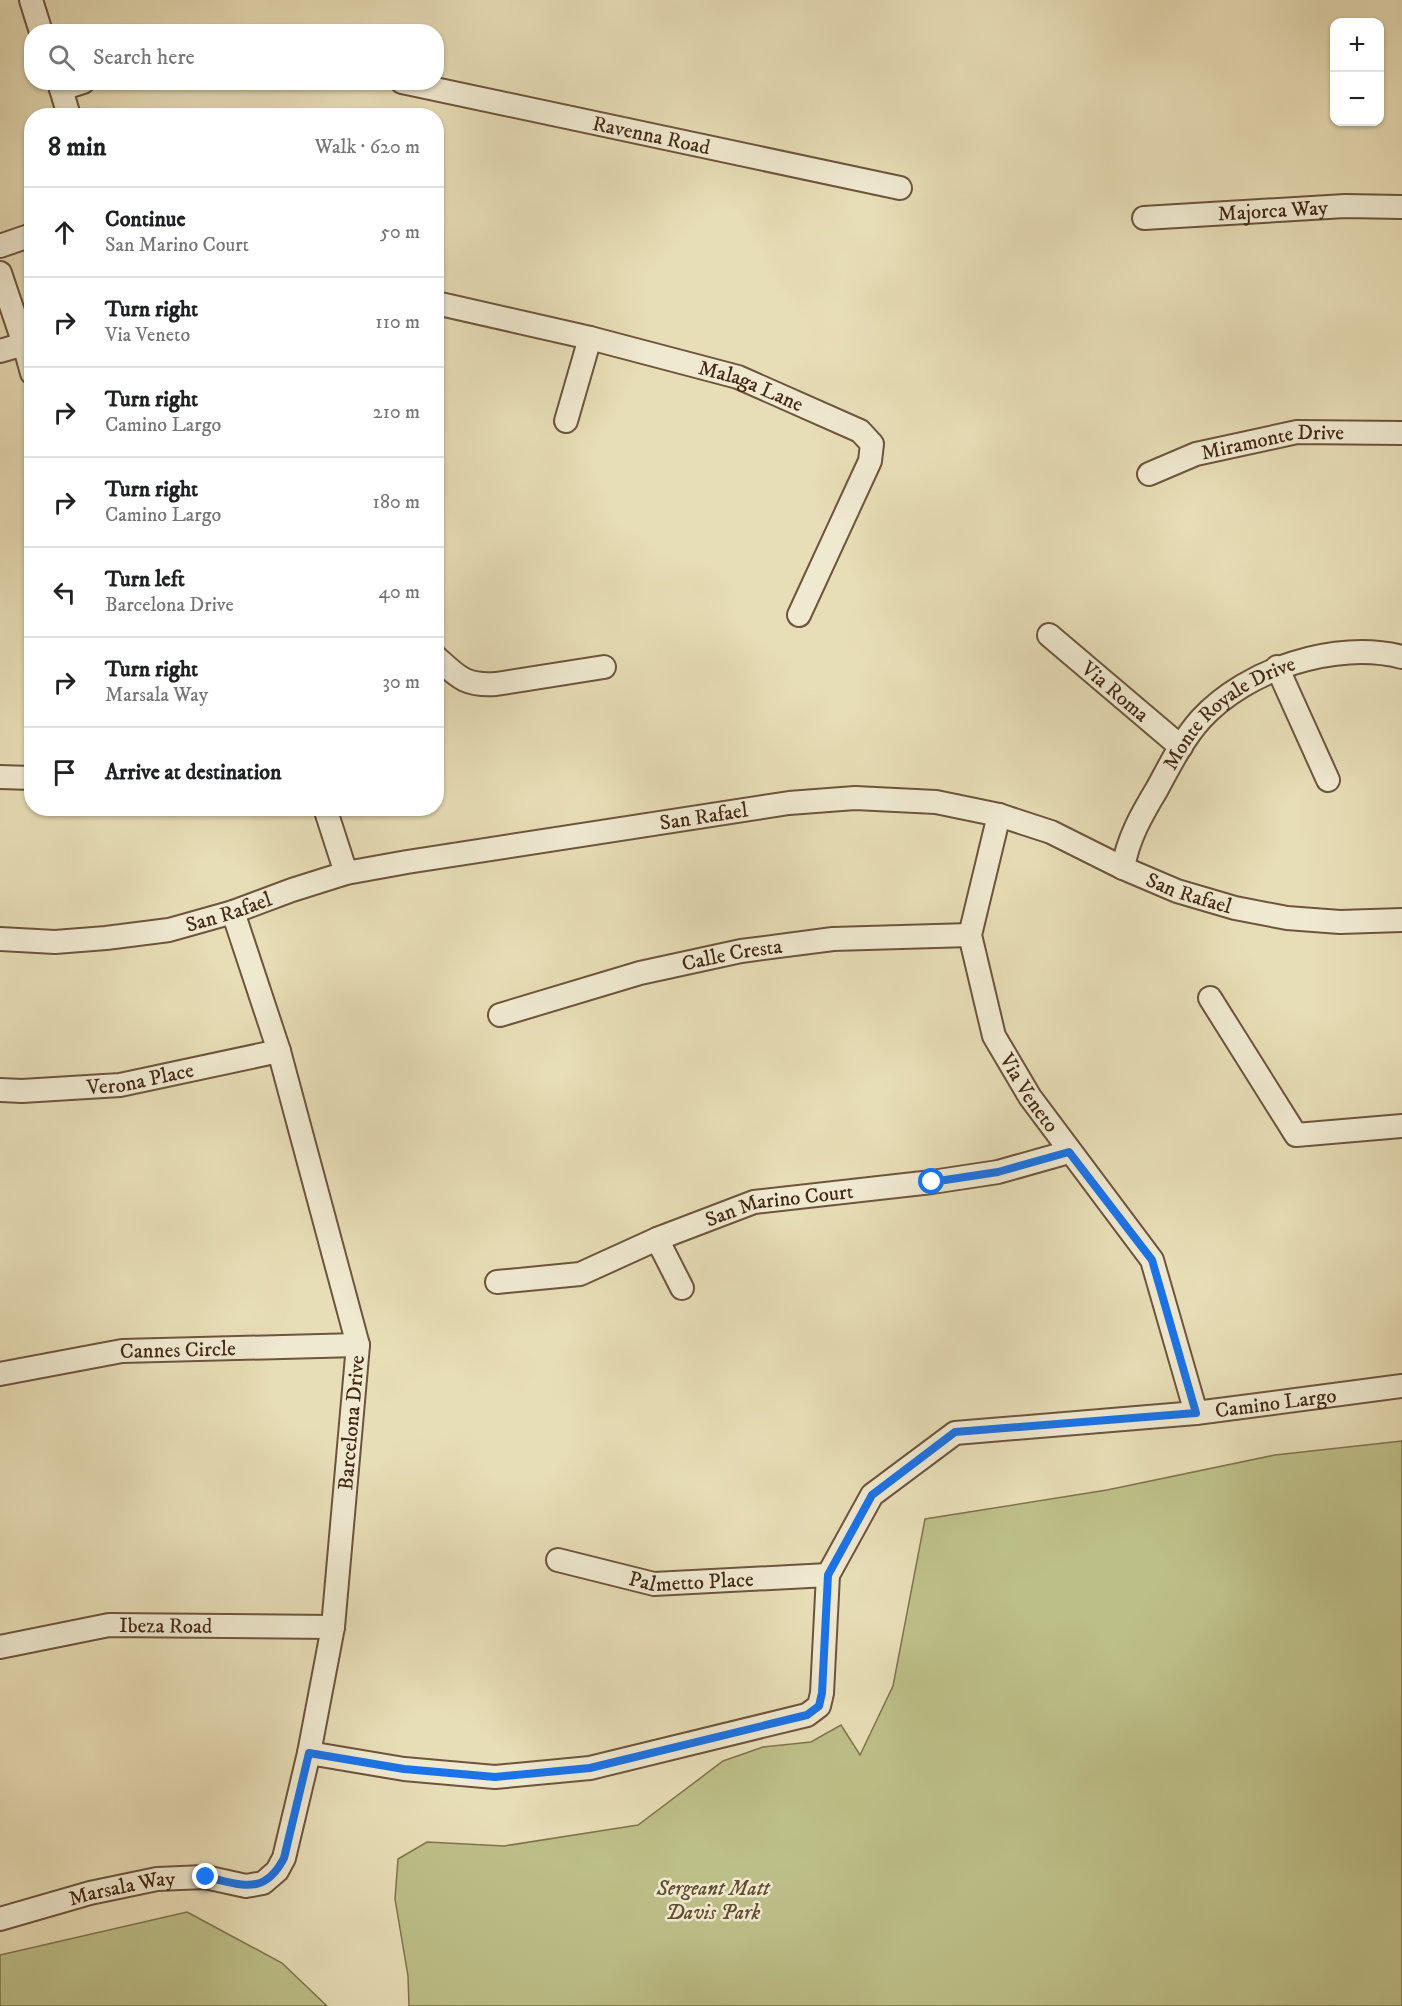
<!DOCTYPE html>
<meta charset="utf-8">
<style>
:root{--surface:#fff;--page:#f2f2f2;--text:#202124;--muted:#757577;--line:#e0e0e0}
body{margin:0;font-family:"IM FELL DW Pica",serif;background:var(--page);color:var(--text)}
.controls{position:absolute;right:18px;top:18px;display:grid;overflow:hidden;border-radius:12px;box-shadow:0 2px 4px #0004}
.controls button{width:54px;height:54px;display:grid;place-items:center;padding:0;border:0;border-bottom:2px solid var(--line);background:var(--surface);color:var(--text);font:30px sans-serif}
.stop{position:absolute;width:18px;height:18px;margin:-14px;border:4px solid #1a73e8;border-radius:50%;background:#fff}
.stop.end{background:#1a73e8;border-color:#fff;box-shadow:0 2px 6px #0008}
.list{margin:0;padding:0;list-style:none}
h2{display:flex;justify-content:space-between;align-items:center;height:78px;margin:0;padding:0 24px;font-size:26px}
h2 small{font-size:20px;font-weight:400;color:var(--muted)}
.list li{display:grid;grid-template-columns:39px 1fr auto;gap:18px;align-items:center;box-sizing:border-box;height:90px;padding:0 24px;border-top:2px solid var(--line)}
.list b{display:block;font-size:22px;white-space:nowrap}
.list p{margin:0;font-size:20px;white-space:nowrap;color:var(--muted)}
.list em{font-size:20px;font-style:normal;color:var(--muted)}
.icon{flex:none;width:33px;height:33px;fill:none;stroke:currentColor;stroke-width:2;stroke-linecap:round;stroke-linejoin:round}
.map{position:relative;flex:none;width:1402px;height:2006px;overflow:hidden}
.search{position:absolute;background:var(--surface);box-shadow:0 2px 4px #0004;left:24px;top:24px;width:420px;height:66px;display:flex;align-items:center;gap:15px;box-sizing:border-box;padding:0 21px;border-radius:24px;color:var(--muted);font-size:22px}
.panel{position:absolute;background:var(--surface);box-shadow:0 2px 4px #0004;left:24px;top:108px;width:420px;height:708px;border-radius:24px}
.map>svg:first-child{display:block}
.green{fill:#bdbf88;stroke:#80734e;stroke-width:1.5}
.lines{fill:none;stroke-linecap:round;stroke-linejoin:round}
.minor-casing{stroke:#6d543c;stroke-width:26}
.minor{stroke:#efe9d0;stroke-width:22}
.route{stroke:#1a73e8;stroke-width:8}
.labels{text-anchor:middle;stroke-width:5;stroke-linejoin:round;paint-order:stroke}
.street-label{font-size:21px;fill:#442713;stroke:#efe9d0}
.park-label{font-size:21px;font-style:italic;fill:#624d30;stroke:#efe9d0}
</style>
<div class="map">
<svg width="1402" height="2006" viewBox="0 0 1402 2006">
<rect width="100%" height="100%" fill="#e7ddb6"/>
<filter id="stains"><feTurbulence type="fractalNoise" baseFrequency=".00333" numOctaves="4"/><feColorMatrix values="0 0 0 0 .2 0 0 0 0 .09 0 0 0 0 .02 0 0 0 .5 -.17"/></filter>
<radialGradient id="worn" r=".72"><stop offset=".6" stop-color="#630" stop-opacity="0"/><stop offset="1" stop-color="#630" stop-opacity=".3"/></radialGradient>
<g class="green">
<path d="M1402,1441V2006H409L408,1976L395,1899L398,1859L427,1842L504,1846L638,1825L723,1761L763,1747L811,1742L841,1725L860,1755L893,1686L925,1519L1107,1490L1275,1455Z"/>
<path d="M187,1912L282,1963L327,2006H0V1955Z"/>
</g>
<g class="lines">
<g class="minor-casing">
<g id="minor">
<path d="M31,0L41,32"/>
<path d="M59,82L69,116"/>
<path id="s1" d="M402,82L900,188"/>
<path d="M61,89L83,82"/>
<path id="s2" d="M1144,218L1345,206L1402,207"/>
<path d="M0,246L32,235"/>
<path d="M0,273L24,344L32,373"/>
<path id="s3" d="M436,303L590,338L738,377L860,431L872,444L870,461L799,615"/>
<path d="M0,351L24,344"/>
<path d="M566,421L590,338"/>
<path id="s4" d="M1149,474L1196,454L1297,432L1402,433"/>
<path id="s5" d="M1049,635L1181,747"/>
<path d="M436,657C458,677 465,686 496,684L604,667"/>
<path d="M1277,667L1328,780"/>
<path d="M0,777L32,778"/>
<path d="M325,808L346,873"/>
<path id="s6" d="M999,815L970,935L994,1036L1030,1097L1152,1260L1196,1413"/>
<path id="s7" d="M1123,868C1128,838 1142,814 1157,789C1170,765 1183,739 1201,719C1247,669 1336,640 1402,657"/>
<path id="s8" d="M0,939L55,942L106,938L169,930L233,912L292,890L346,873L407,862L789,803L855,798L936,802L999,815L1051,832L1123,868L1177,891L1235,908L1287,918L1340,922L1402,920"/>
<path d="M1210,998L1296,1135L1402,1126"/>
<path id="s9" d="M500,1015L640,973L741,951L833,939L970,935"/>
<path id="s10" d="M0,1090L22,1091L120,1085L279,1051"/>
<path d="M657,1239L682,1288"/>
<path id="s11" d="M497,1282L580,1274L657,1239L754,1202L932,1182L998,1172L1069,1152"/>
<path id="s12" d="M0,1374L122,1351L358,1345"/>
<path id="s13" d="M558,1560L654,1584L828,1575"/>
<path id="s14" d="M0,1647L109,1625L333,1627"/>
<path id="s15" d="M309,1753L404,1769L495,1777L590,1768L807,1715L819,1706L822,1693L828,1575L872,1495L955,1433L1196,1413L1402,1386"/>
<path id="s16" d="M0,1919L90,1893L157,1879L205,1877L246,1886L263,1883L277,1871L284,1858L309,1753L333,1627L358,1345L279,1051L233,912"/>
</g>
</g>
<use href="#minor" class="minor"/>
</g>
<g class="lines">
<path class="route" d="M206,1877C241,1884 264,1897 284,1858L309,1753L404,1769L495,1777L590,1768L807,1715L819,1706L822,1693L828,1575L872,1495L955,1432L1196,1413L1152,1260L1069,1152L998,1172L932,1182"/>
</g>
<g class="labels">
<g class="street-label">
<text dy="7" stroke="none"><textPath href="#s1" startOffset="255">Ravenna Road</textPath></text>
<text dy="7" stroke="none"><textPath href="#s2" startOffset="129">Majorca Way</textPath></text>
<text dy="7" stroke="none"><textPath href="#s3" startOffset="326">Malaga Lane</textPath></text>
<text dy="7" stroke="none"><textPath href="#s4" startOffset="129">Miramonte Drive</textPath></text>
<text dy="7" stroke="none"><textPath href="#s5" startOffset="87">Via Roma</textPath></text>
<text dy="7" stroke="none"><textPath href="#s7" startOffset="195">Monte Royale Drive</textPath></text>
<text dy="7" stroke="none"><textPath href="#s8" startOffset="718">San Rafael</textPath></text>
<text dy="7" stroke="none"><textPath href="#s8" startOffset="1222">San Rafael</textPath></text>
<text dy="7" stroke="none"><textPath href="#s8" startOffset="232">San Rafael</textPath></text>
<text dy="7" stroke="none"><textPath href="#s9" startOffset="240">Calle Cresta</textPath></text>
<text dy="7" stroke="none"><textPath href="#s10" startOffset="141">Verona Place</textPath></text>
<text dy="7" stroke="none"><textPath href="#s6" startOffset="294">Via Veneto</textPath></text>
<text dy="7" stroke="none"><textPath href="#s11" startOffset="296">San Marino Court</textPath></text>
<text dy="7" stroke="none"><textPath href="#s12" startOffset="180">Cannes Circle</textPath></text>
<text dy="7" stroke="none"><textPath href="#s15" startOffset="1170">Camino Largo</textPath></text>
<text dy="7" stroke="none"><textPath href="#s16" startOffset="744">Barcelona Drive</textPath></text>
<text dy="7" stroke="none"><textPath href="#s13" startOffset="136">Palmetto Place</textPath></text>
<text dy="7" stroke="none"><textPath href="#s14" startOffset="168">Ibeza Road</textPath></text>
<text dy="7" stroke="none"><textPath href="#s16" startOffset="126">Marsala Way</textPath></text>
</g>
<g class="park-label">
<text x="713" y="1895">Sergeant Matt<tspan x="713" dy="24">Davis Park</tspan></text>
</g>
</g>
<rect width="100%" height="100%" filter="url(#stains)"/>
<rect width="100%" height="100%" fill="url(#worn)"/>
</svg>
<div class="controls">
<button>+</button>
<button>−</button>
</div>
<div class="stop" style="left:932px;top:1182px"></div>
<div class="stop end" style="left:206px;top:1877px"></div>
<div class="search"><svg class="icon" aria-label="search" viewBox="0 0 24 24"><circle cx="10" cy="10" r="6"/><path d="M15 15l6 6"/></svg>Search here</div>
<section class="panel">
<h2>8 min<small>Walk · 620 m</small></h2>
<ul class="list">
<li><svg class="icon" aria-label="ahead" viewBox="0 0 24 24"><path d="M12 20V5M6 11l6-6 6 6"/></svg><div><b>Continue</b><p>San Marino Court</p></div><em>50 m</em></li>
<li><svg class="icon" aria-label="right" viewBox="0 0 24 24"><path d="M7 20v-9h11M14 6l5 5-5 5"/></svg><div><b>Turn right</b><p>Via Veneto</p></div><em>110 m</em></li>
<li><svg class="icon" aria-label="right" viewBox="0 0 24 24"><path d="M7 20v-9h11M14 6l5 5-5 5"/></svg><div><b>Turn right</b><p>Camino Largo</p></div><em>210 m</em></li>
<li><svg class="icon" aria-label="right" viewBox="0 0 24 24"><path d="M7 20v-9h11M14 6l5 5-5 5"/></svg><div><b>Turn right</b><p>Camino Largo</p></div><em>180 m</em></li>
<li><svg class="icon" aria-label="left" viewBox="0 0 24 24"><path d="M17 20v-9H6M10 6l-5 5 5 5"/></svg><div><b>Turn left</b><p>Barcelona Drive</p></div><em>40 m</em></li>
<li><svg class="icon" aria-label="right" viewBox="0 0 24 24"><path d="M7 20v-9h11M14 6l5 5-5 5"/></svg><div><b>Turn right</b><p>Marsala Way</p></div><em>30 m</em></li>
<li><svg class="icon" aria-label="arrive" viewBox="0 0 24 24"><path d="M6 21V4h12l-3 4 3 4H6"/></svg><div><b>Arrive at destination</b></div></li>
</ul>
</section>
</div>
